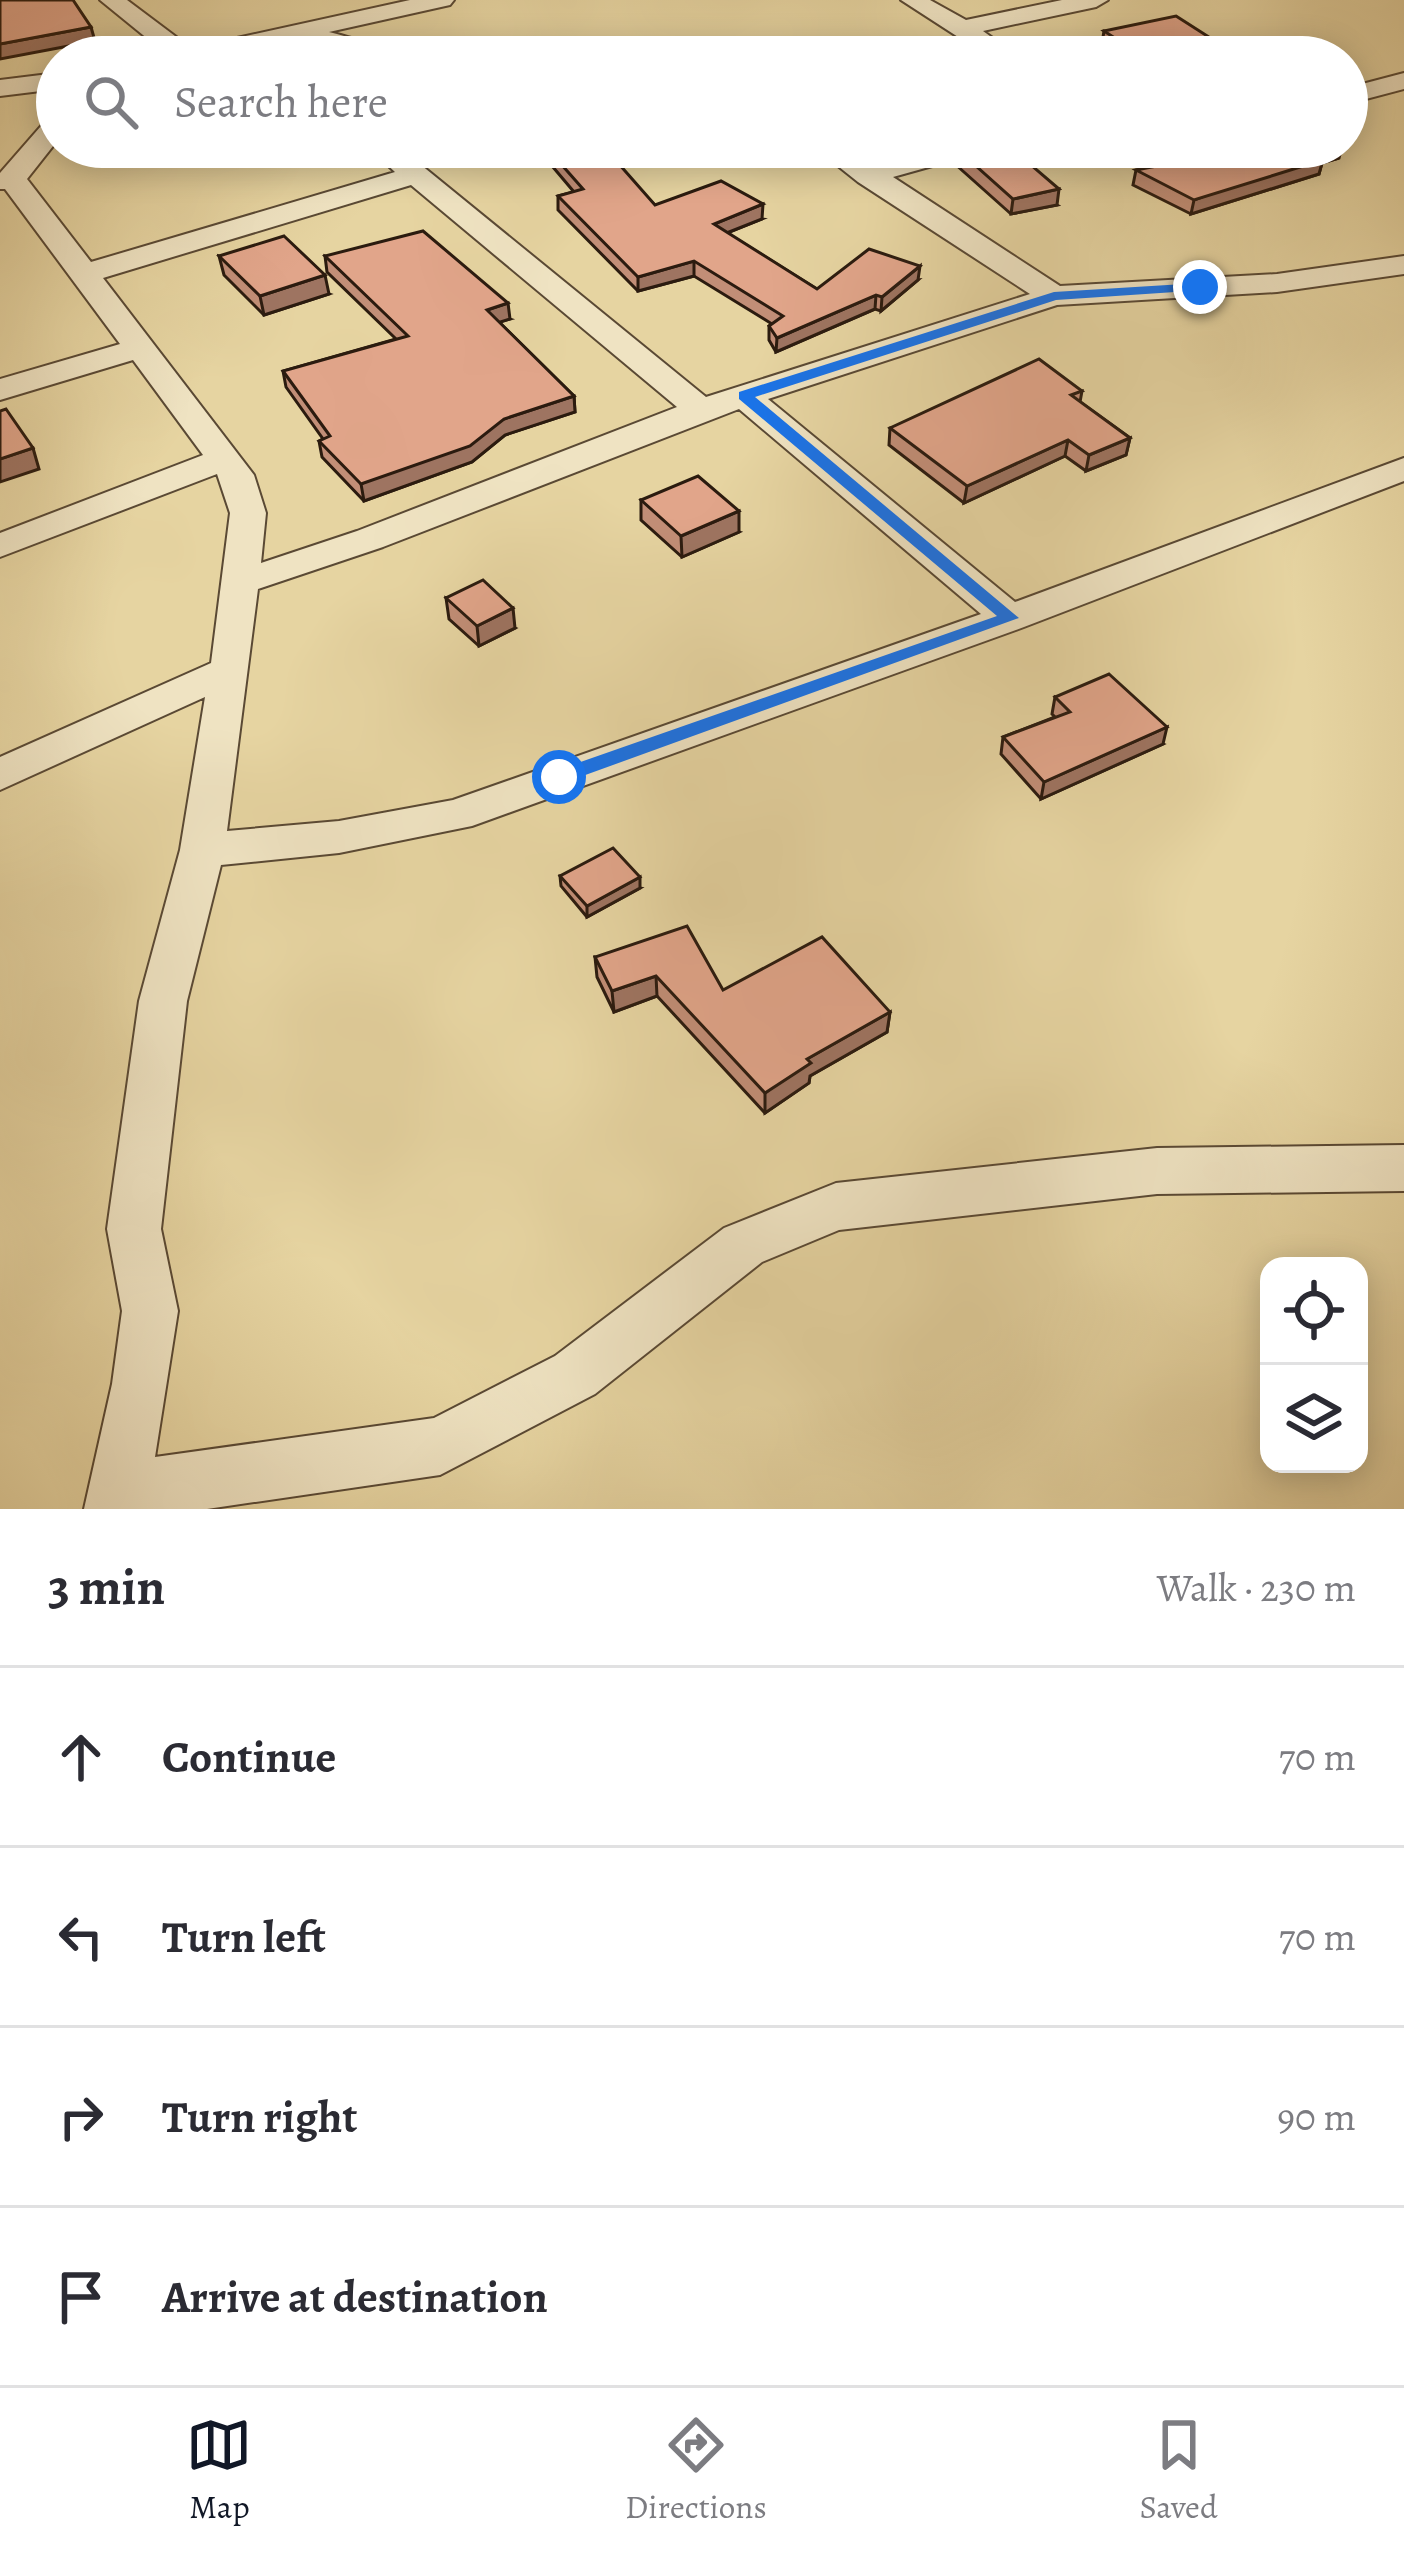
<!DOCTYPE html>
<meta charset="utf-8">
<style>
:root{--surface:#fff;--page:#f2f2f3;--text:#2b2b33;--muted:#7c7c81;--line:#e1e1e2;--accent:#111827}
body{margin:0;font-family:Alegreya,serif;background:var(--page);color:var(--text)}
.controls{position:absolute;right:36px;bottom:36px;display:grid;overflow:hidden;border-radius:24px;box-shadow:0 6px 30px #0003}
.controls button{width:108px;height:108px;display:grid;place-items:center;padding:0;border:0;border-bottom:3px solid var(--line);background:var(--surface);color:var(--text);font:60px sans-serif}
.stop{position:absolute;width:36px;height:36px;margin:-27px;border:9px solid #1a73e8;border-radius:50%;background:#fff}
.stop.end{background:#1a73e8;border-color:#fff;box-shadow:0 3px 12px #0008}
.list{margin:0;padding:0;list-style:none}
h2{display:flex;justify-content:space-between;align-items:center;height:156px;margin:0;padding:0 48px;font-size:51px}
h2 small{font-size:39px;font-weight:400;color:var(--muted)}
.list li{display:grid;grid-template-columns:78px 1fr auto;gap:36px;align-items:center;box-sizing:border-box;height:180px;padding:0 48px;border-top:3px solid var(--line)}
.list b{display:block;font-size:45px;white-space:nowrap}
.list em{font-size:39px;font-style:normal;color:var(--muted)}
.icon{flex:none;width:66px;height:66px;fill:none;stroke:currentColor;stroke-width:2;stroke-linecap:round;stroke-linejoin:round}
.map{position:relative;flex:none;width:1404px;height:1509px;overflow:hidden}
.search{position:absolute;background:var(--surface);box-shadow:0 6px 30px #0003;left:36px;right:36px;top:36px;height:132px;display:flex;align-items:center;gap:30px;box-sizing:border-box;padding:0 42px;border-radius:66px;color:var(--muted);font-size:45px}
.sheet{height:876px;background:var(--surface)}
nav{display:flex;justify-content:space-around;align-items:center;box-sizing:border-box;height:168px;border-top:3px solid var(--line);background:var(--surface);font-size:33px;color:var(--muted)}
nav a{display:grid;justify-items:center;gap:6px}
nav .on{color:var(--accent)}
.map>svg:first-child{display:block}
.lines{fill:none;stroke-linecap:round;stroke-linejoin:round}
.minor-casing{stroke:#5a4934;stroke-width:4}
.minor{fill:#efe3c2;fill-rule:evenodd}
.wall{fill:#c28e77;stroke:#2b1b0f;stroke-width:3}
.shaded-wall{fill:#9e7461;stroke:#2b1b0f;stroke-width:3}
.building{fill:#e1a58a;stroke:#2b1b0f;stroke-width:3}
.route{fill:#1a73e8}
</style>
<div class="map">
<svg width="1404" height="1509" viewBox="0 0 1404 1509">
<rect width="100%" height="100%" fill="#e6d4a1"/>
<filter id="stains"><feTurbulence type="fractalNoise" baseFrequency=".00167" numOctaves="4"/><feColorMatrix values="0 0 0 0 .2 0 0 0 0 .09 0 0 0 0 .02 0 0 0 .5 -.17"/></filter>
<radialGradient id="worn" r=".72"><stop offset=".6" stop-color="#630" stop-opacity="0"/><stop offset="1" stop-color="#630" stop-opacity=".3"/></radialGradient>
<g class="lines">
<g class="minor-casing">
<g id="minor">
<path d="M100,0H127L191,48L410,0H454L450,5L329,32C350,37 372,45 393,46C437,48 590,32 617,57H371L297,39L217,57H170Z"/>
<path d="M901,0H930L966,20L1062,0H1108L1096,7L983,31L1019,57H989Z"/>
<path d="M57,73V89L0,96V80Z"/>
<path d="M1404,73V89L1347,104V88Z"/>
<path d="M57,116V141L27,179L91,262L395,172L368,147H399L706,397L1030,294L858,182L814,147H846L875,165L939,147H983L979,153L893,177L1060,286L1277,274L1404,256V274L1277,292L1057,305L768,399L1015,602L1404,458V481L1024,627L472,826L339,853L221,865L187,1001L161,1229L178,1311L155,1457L434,1418L555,1356L724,1228L836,1183L1157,1148L1404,1145V1191L1157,1194L839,1230L762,1262L595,1394L440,1475L207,1509H84L112,1384L122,1311L107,1229L139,1001L180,850L205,697L0,790V757L211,663L230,513L217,474L0,557V533L203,455L133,360L0,400V379L120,344L5,189H0V173L48,118ZM411,185L677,407L357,531L261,563L266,513L254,475L103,278ZM739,409L981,614L453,800L339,821L227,831L258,589L383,547Z"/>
</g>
</g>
<use href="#minor" class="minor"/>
</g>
<g class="wall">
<path d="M1104,31L1237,57H1124L1102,43Z"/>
<path d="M536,147H593L655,205L762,219L727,233L817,289L918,280L881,311L875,309L776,352L769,340V326L772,324L694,276L638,291L558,210V196L574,192Z"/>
<path d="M957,149L1057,205L1011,214L955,164Z"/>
<path d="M1159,149L1339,158L1322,163L1319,174L1191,214L1133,185L1136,170L1160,165L1156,163Z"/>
<path d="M219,256L329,294L264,315L224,275Z"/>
<path d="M325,256L510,319L499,322L574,396L575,412L505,435L472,462L364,501L322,457L319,441L323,439L286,387L283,371L396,339L327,272Z"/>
<path d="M1082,391L1080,402L1130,438L1126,455L1086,471L1065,456L964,503L889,445L890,428Z"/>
<path d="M641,500L739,532L682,557L641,520Z"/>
<path d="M446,598L515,628L479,646L449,619Z"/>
<path d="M1055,697L1163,744L1041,799L1001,754L1003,737L1055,717L1052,714Z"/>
<path d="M560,876L640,888L587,917L561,886Z"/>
<path d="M595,957L723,990L890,1012L887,1032L810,1076L809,1083L765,1113L657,996L614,1012L597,977Z"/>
</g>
<g class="shaded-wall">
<path d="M91,27L95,41L0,59V44Z"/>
<path d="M1333,147H1342L1339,158L1322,163L1319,174L1191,214L1194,200Z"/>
<path d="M1059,189L1057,205L1011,214L1013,199Z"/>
<path d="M763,204L762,219L714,238V224Z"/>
<path d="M694,261V276L638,291V277Z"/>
<path d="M920,266L918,280L881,311L882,297Z"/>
<path d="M325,275L329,294L264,315L260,296Z"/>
<path d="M876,295L875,309L776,352L777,338Z"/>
<path d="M508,303L510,319L488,326L487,310Z"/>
<path d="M574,396L575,412L505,435L472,462L364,501L361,484L504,419Z"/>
<path d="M1130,438L1126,455L1086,471L1089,455Z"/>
<path d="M1068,440L1065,456L964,503L967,486Z"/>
<path d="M33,448L39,469L0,482V459Z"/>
<path d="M739,511V532L682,557L681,536Z"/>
<path d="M513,608L515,628L479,646L477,626Z"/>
<path d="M1167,727L1163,744L1041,799L1044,782Z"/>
<path d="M640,877V888L587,917V906Z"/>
<path d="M656,976L657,996L614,1012L612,991Z"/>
<path d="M890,1012L887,1032L810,1076L809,1083L765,1113V1093L807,1059Z"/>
</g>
<g class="building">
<path d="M0,0H73L91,27L0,44Z"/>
<path d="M1176,16L1237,55L1228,57H1144L1104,31Z"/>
<path d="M889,40L914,57H852L845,51Z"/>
<path d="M546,147H593L603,157L611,155L655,205L721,181L763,204L714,224L817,289L869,249L920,266L882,297L876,295L777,338L769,326L783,316L694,261L638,277L558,196L583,189Z"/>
<path d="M964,147H1010L1059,189L1013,199L957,149Z"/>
<path d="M1166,147H1333L1311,154L1323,160L1194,200L1136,170L1178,162L1159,149Z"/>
<path d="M423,231L508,303L487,310L574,396L504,419L470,446L361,484L319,441L330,436L283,371L408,336L325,256Z"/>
<path d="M284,236L325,275L260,296L219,256Z"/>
<path d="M1039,359L1082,391L1071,395L1130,438L1089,455L1068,440L967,486L890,428Z"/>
<path d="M6,409L33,448L0,459V411Z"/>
<path d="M698,476L739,511L681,536L641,500Z"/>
<path d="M483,580L513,608L477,626L446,598Z"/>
<path d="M1109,674L1167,727L1044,782L1003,737L1070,712L1055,697Z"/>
<path d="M613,848L640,877L587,906L560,876Z"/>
<path d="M687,926L723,990L822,937L890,1012L807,1059L811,1063L765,1093L656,976L612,991L595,957Z"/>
</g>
<path class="route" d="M1200,283L1205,290L1056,300L755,397L1019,618L566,782H552V772L997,616L739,399V392L1054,292Z"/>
<rect width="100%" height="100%" filter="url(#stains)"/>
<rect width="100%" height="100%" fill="url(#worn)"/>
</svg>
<div class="controls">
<button><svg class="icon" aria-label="locate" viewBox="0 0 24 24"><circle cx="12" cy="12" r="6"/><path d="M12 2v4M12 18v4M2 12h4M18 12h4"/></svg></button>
<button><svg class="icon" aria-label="layers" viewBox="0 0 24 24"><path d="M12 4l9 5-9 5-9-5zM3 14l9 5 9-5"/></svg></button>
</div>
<div class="stop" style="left:559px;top:777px"></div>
<div class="stop end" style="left:1200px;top:287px"></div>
<div class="search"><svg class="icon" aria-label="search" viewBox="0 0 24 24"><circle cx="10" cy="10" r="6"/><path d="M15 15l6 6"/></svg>Search here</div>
</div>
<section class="sheet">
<h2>3 min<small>Walk · 230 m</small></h2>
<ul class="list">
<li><svg class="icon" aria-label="ahead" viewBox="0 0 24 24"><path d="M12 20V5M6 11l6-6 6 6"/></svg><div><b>Continue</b></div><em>70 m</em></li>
<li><svg class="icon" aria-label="left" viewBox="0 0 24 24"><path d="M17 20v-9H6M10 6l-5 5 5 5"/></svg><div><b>Turn left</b></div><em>70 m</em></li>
<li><svg class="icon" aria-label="right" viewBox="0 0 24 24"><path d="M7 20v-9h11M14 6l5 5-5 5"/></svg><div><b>Turn right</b></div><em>90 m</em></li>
<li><svg class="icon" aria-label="arrive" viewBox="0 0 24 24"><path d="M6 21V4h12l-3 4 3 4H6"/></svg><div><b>Arrive at destination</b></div></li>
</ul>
</section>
<nav>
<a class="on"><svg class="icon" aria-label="map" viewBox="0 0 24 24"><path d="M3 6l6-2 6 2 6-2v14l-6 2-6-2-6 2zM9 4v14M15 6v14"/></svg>Map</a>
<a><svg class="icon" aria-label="directions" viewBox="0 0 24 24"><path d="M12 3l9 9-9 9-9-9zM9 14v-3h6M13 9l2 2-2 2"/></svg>Directions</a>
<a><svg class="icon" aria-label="saved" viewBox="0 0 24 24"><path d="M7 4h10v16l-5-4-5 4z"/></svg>Saved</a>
</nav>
